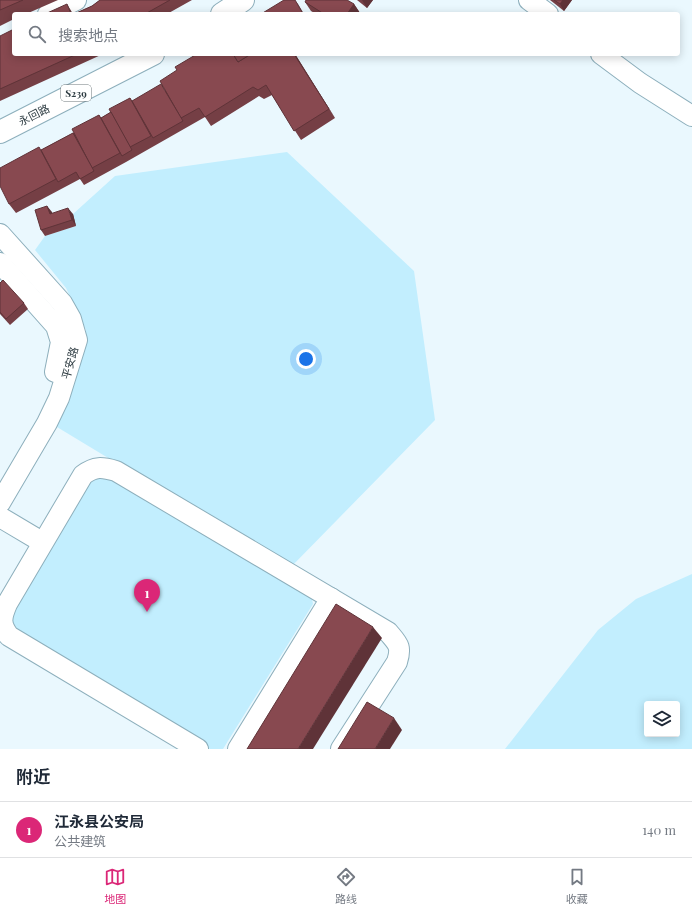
<!DOCTYPE html>
<html lang="zh">
<meta charset="utf-8">
<style>
:root{--surface:#fff;--page:#f2f2f3;--text:#1f2937;--muted:#747a83;--line:#e0e1e3;--accent:#db2777}
body{margin:0;font-family:"Playfair Display","Noto Sans SC",serif;background:var(--page);color:var(--text)}
.controls{position:absolute;right:12px;bottom:12px;display:grid;overflow:hidden;border-radius:4px;box-shadow:0 2px 10px #0003}
.controls button{width:36px;height:36px;display:grid;place-items:center;padding:0;border:0;border-bottom:1px solid var(--line);background:var(--surface);color:var(--text);font:20px sans-serif}
.you{position:absolute;left:306px;top:359px;width:14px;height:14px;margin:-10px;border:3px solid #fff;border-radius:50%;background:#1a73e8;box-shadow:0 0 0 6px #1a73e833}
.badge{display:grid;place-items:center;width:26px;height:26px;border-radius:50%;background:var(--accent);color:#fff;font-size:13px;font-weight:700}
.pin{position:absolute;translate:-50% -33px;filter:drop-shadow(0 1px 2px #0008)}
.pin::after{content:'';position:absolute;top:21px;width:14px;height:12px;background:inherit;clip-path:polygon(0 0,100% 0,50% 100%)}
.list{margin:0;padding:0;list-style:none}
h2{display:flex;justify-content:space-between;align-items:center;height:52px;margin:0;padding:0 16px;font-size:17px}
h2 small{font-size:13px;font-weight:400;color:var(--muted)}
.list li{display:grid;grid-template-columns:26px 1fr auto;gap:12px;align-items:center;box-sizing:border-box;height:56px;padding:0 16px;border-top:1px solid var(--line)}
.list b{display:block;font-size:15px;white-space:nowrap}
.list p{margin:0;font-size:13px;white-space:nowrap;color:var(--muted)}
.list em{font-size:13px;font-style:normal;color:var(--muted)}
.icon{flex:none;width:22px;height:22px;fill:none;stroke:currentColor;stroke-width:2;stroke-linecap:round;stroke-linejoin:round}
.map{position:relative;flex:none;width:692px;height:749px;overflow:hidden}
.search{position:absolute;background:var(--surface);box-shadow:0 2px 10px #0003;left:12px;right:12px;top:12px;height:44px;display:flex;align-items:center;gap:10px;box-sizing:border-box;padding:0 14px;border-radius:4px;color:var(--muted);font-size:15px}
.sheet{height:108px;background:var(--surface)}
nav{display:flex;justify-content:space-around;align-items:center;box-sizing:border-box;height:56px;border-top:1px solid var(--line);background:var(--surface);font-size:11px;color:var(--muted)}
nav a{display:grid;justify-items:center;gap:2px}
nav .on{color:var(--accent)}
.map>svg:first-child{display:block}
.green{fill:#c2eefe;fill-rule:evenodd}
.lines{fill:none;stroke-linecap:round;stroke-linejoin:round}
.minor-casing{stroke:#8dafbc;stroke-width:22}
.major-casing{stroke:#8dafbc;stroke-width:24}
.minor{stroke:#fff;stroke-width:20}
.major{stroke:#fff;stroke-width:22}
.wall{fill:#753f45}
.shaded-wall{fill:#5f3338}
.building{fill:#884950;stroke:#5f3338}
.labels{text-anchor:middle;stroke-width:4;stroke-linejoin:round;paint-order:stroke}
.shield{fill:#fff;stroke:#6c767a;stroke-width:1}
.shield-label{font-size:10px;font-weight:bold;fill:#2d3b41}
.street-label{font-size:11px;fill:#2d3b41;stroke:#fff}
</style>
<div class="map">
<svg width="692" height="749" viewBox="0 0 692 749">
<rect width="100%" height="100%" fill="#eaf8fe"/>
<g class="green">
<path d="M287,152L414,271L435,420L290,568L52,424L75,383L86,330L66,288L35,250L45,236L76,226L73,214L115,176Z"/>
<path d="M105,474L311,594L313,604L223,749H210L14,633L8,616L88,481Z"/>
<path d="M692,574V749H505L598,630L636,599ZM647,704H677V734H647Z"/>
</g>
<g class="lines">
<g class="minor-casing">
<g id="minor">
<path d="M529,0L548,14"/>
<path d="M48,14L76,0"/>
<path d="M601,54L640,83L692,116"/>
<path d="M0,234L62,303L71,319L77,340L59,398L47,423L0,503"/>
<path d="M0,263L56,326L61,342L55,372"/>
<path d="M0,517L42,542"/>
<path d="M198,749L9,636C0,624 1,618 7,604L83,475C95,466 102,467 116,471L388,632C398,644 402,646 397,662L341,749"/>
<path d="M238,749L331,598"/>
</g>
</g>
<g class="major-casing">
<g id="major">
<path d="M222,14L243,0"/>
<path d="M0,132L153,54"/>
</g>
</g>
<use href="#minor" class="minor"/>
<use href="#major" class="major"/>
</g>
<g class="wall">
<path d="M0,0H58L26,14H14V19L0,26Z"/>
<path d="M100,0H192L167,14H74L92,6Z"/>
<path d="M357,0H373L367,8Z"/>
<path d="M550,0H572L564,11Z"/>
<path d="M305,2L354,4L360,13V14H316L311,11Z"/>
<path d="M0,36L14,54H103L0,101Z"/>
<path d="M295,54L335,118L301,140L272,95L264,99L259,96L211,126L205,117L126,162L84,185L80,179L16,213L9,204L41,150L73,133L99,115L101,118L111,112L130,98L132,101Z"/>
<path d="M47,206L52,214H73L76,226L45,236L41,230Z"/>
<path d="M0,283L24,303L28,309L10,325L0,314Z"/>
</g>
<g class="shaded-wall">
<path d="M295,0L298,4L304,14H303Z"/>
<path d="M362,0H373L367,8Z"/>
<path d="M563,0H572L564,11L560,4Z"/>
<path d="M67,4L73,14H71Z"/>
<path d="M354,4L360,13V14H347Z"/>
<path d="M294,54H295L335,118L329,109Z"/>
<path d="M47,206L52,212L54,220L50,214Z"/>
<path d="M68,208L73,214L76,226L72,220Z"/>
<path d="M373,627L382,638L313,749H298Z"/>
<path d="M394,718L402,730L390,749H375Z"/>
</g>
<g class="building">
<path d="M0,0H23L0,10Z"/>
<path d="M100,0H170L145,14H74L92,6Z"/>
<path d="M284,0H295L303,14H261Z"/>
<path d="M306,0H347L354,4L347,14H324L305,2Z"/>
<path d="M554,0H563L560,4Z"/>
<path d="M67,4L71,14H45Z"/>
<path d="M14,29V54H77L0,89V36Z"/>
<path d="M197,54H233L238,62L251,54H294L329,109L294,131L266,85L258,90L253,87L205,117L199,108L181,118L160,81L177,70L175,67Z"/>
<path d="M233,54H251L238,62Z"/>
<path d="M161,84L183,121L153,138L132,101Z"/>
<path d="M130,98L151,136L130,147L109,109Z"/>
<path d="M111,112L132,150L122,156L101,118Z"/>
<path d="M99,115L120,153L92,168L72,129Z"/>
<path d="M73,133L94,171L80,179L76,172L58,182L41,150Z"/>
<path d="M39,147L56,179L9,204L0,186V168Z"/>
<path d="M47,206L50,214L68,208L72,220L41,230L35,210Z"/>
<path d="M3,280L24,303L6,319L0,312V283Z"/>
<path d="M336,604L373,627L298,749H247Z"/>
<path d="M367,702L394,718L375,749H338Z"/>
</g>
<g class="labels">
<rect class="shield" x="61" y="85" width="30" height="16" rx="3"/>
<g class="shield-label">
<text x="76" y="97">S239</text>
</g>
<g class="street-label">
<text transform="translate(34 115) rotate(-27)" y="4">永回路</text>
<text transform="translate(70 363) rotate(-74)" y="4">平安路</text>
</g>
</g>
</svg>
<div class="controls">
<button><svg class="icon" aria-label="layers" viewBox="0 0 24 24"><path d="M12 4l9 5-9 5-9-5zM3 14l9 5 9-5"/></svg></button>
</div>
<div class="you"></div>
<div class="pin badge" style="left:147px;top:612px">1</div>
<div class="search"><svg class="icon" aria-label="search" viewBox="0 0 24 24"><circle cx="10" cy="10" r="6"/><path d="M15 15l6 6"/></svg>搜索地点</div>
</div>
<section class="sheet">
<h2>附近<small></small></h2>
<ul class="list">
<li><span class="badge">1</span><div><b>江永县公安局</b><p>公共建筑</p></div><em>140 m</em></li>
</ul>
</section>
<nav>
<a class="on"><svg class="icon" aria-label="map" viewBox="0 0 24 24"><path d="M3 6l6-2 6 2 6-2v14l-6 2-6-2-6 2zM9 4v14M15 6v14"/></svg>地图</a>
<a><svg class="icon" aria-label="directions" viewBox="0 0 24 24"><path d="M12 3l9 9-9 9-9-9zM9 14v-3h6M13 9l2 2-2 2"/></svg>路线</a>
<a><svg class="icon" aria-label="saved" viewBox="0 0 24 24"><path d="M7 4h10v16l-5-4-5 4z"/></svg>收藏</a>
</nav>
